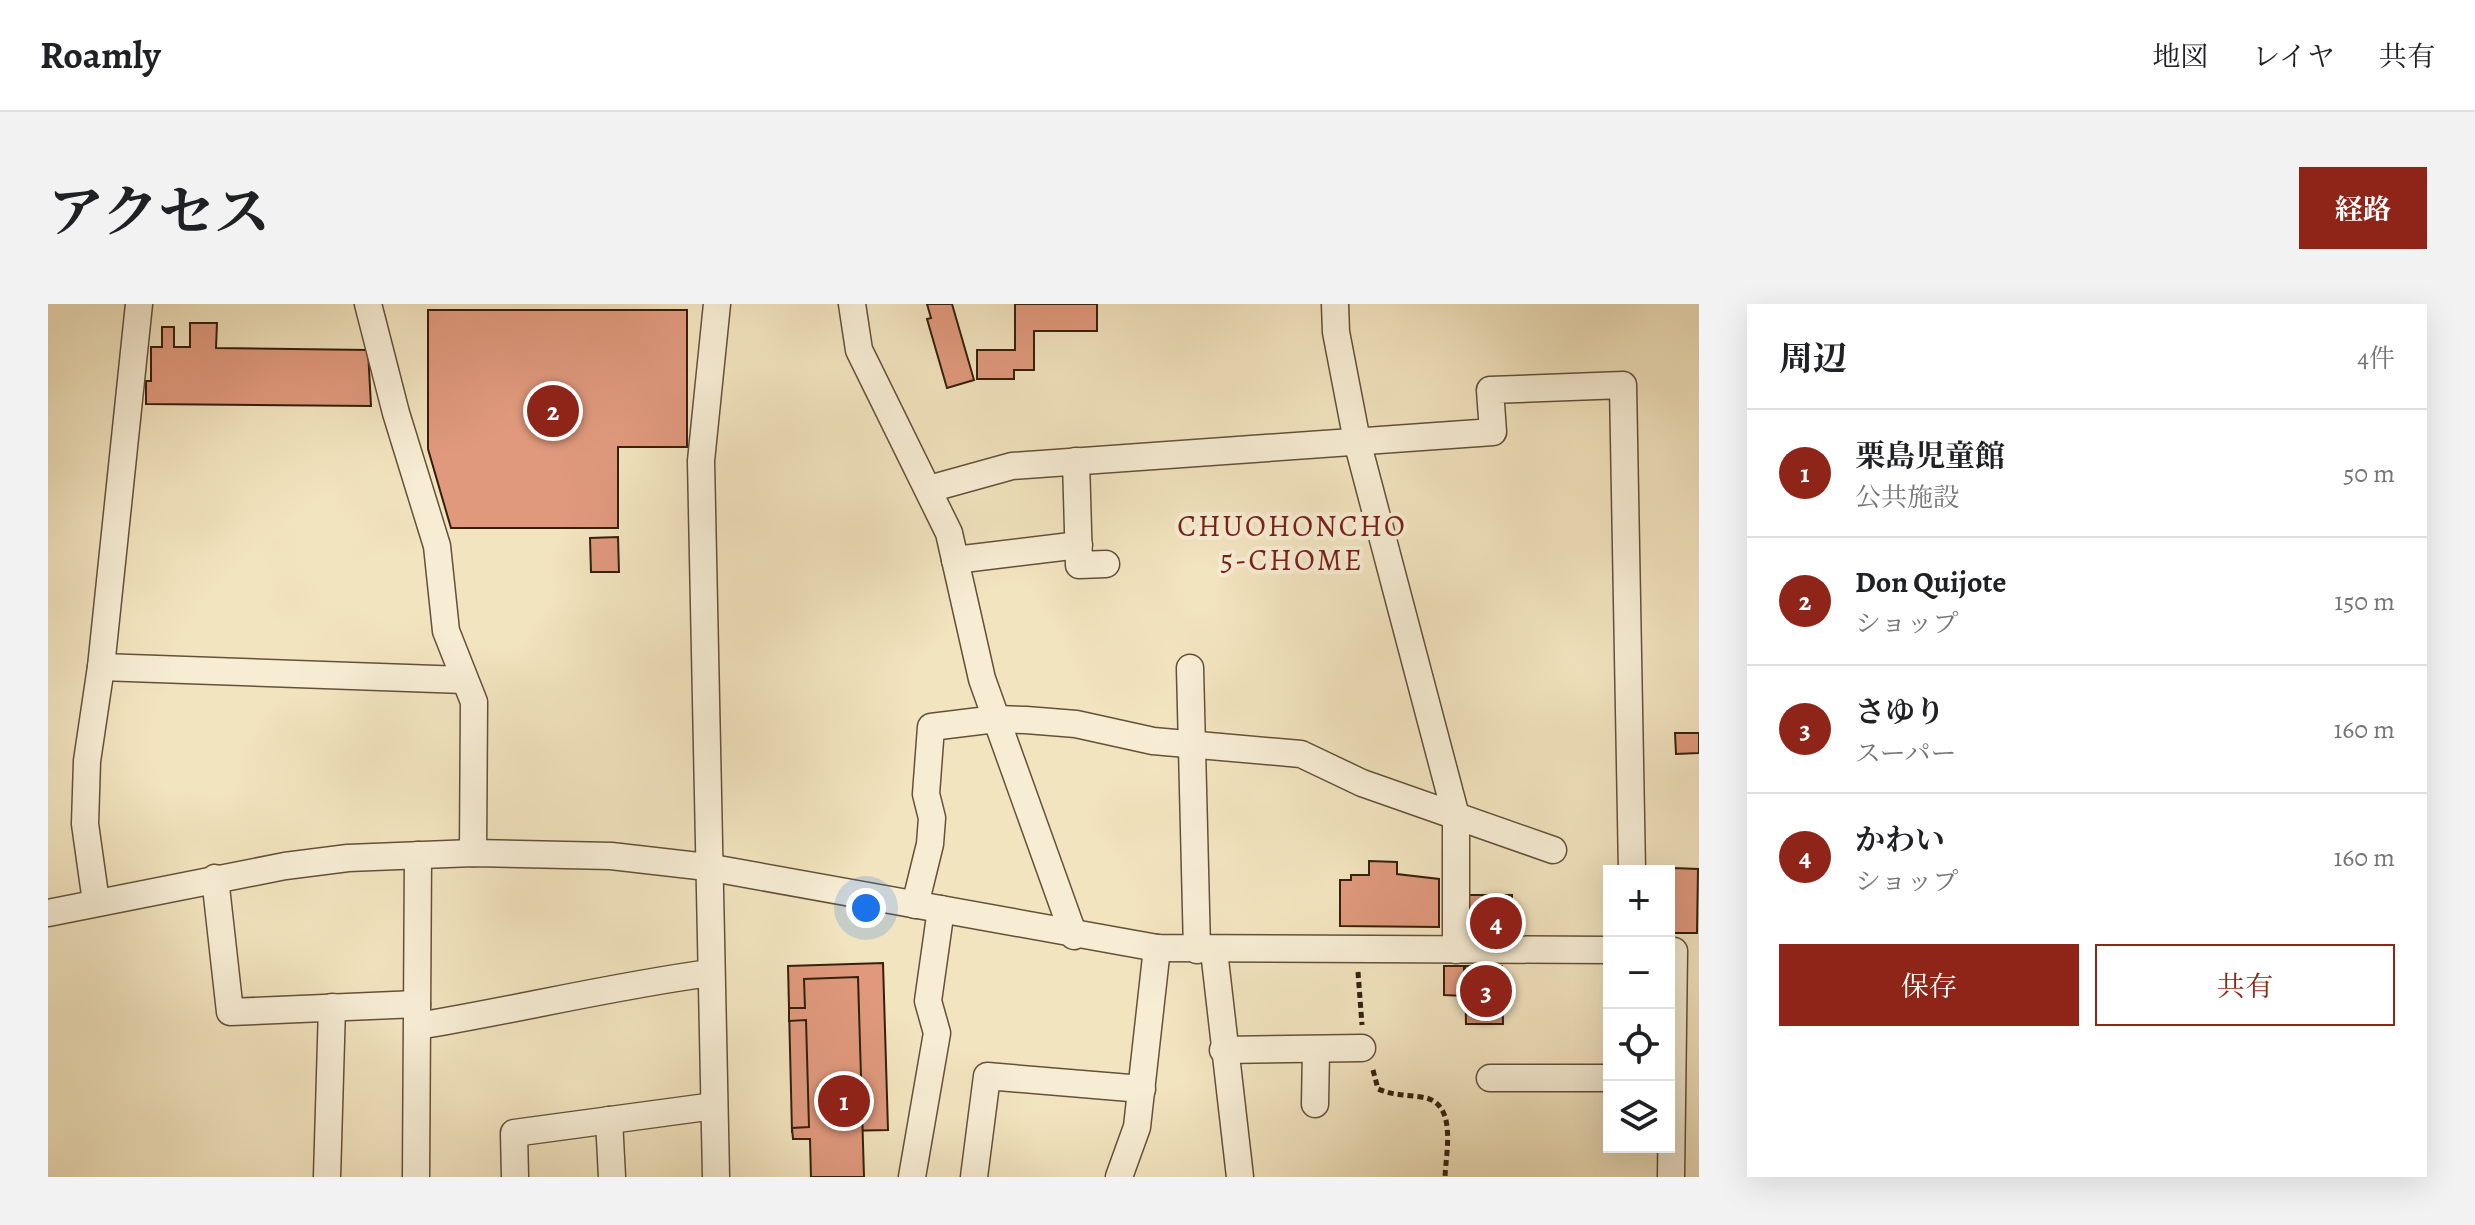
<!DOCTYPE html>
<html lang="ja">
<meta charset="utf-8">
<style>
:root{--surface:#fff;--page:#f2f2f2;--text:#202124;--muted:#757577;--line:#e0e0e0;--accent:#8f2418}
body{margin:0;font-family:Alegreya,"Noto Serif JP",serif;background:var(--page);color:var(--text)}
.controls{position:absolute;right:24px;bottom:24px;display:grid;overflow:hidden;border-radius:0px;box-shadow:0 8px 32px #0002}
.controls button{width:72px;height:72px;display:grid;place-items:center;padding:0;border:0;border-bottom:2px solid var(--line);background:var(--surface);color:var(--text);font:40px sans-serif}
.you{position:absolute;left:818px;top:604px;width:28px;height:28px;margin:-20px;border:6px solid #fff;border-radius:50%;background:#1a73e8;box-shadow:0 0 0 12px #1a73e833}
.badge{display:grid;place-items:center;width:52px;height:52px;border-radius:50%;background:var(--accent);color:#fff;font-size:26px;font-weight:700}
.pin{position:absolute;translate:-50% -50%;border:4px solid #fff;box-shadow:0 2px 8px #0006}
.list{margin:0;padding:0;list-style:none}
h2{display:flex;justify-content:space-between;align-items:center;height:104px;margin:0;padding:0 32px;font-size:34px}
h2 small{font-size:26px;font-weight:400;color:var(--muted)}
.list li{display:grid;grid-template-columns:52px 1fr auto;gap:24px;align-items:center;box-sizing:border-box;height:128px;padding:0 32px;border-top:2px solid var(--line)}
.list b{display:block;font-size:30px;white-space:nowrap}
.list p{margin:0;font-size:26px;white-space:nowrap;color:var(--muted)}
.list em{font-size:26px;font-style:normal;color:var(--muted)}
.actions{display:flex;gap:16px;padding:24px 32px}
.actions a{flex:1;padding:18px 0;border:2px solid var(--accent);border-radius:0px;text-align:center;font-size:28px;color:var(--accent)}
.actions .main{background:var(--accent);color:#fff}
.icon{flex:none;width:44px;height:44px;fill:none;stroke:currentColor;stroke-width:2;stroke-linecap:round;stroke-linejoin:round}
.map{position:relative;flex:none;width:1651px;height:873px;overflow:hidden;border-radius:0px}
header{display:flex;align-items:center;gap:48px;box-sizing:border-box;height:112px;padding:0 40px;background:var(--surface);border-bottom:2px solid var(--line)}
header strong{font-size:38px}
nav{display:flex;gap:44px;margin-inline-start:auto;font-size:28px}
.intro{display:flex;align-items:center;justify-content:space-between;box-sizing:border-box;height:192px;padding:0 48px}
h1{margin:0;font-size:56px}
.button{padding:20px 36px;border-radius:0px;background:var(--accent);color:#fff;font-size:28px;font-weight:700}
main{display:flex;gap:48px;padding:0 48px}
aside{flex:1;background:var(--surface);border-radius:0px;box-shadow:0 8px 32px #0002}
.map>svg:first-child{display:block}
.building{fill:#e0997d;stroke:#34200c;stroke-width:2}
.lines{fill:none;stroke-linecap:round;stroke-linejoin:round}
.minor-casing{stroke:#645139;stroke-width:29}
.path{stroke:#34200c;stroke-width:5;stroke-dasharray:6 4;stroke-linecap:butt}
.minor{stroke:#f7edd5;stroke-width:26}
.labels{text-anchor:middle;stroke-width:8;stroke-linejoin:round;paint-order:stroke}
.neighbourhood-label{font-size:30px;letter-spacing:2px;fill:#7a1f14;stroke:#f7edd5}
</style>
<header>
<strong>Roamly</strong>
<nav><a>地図</a><a>レイヤ</a><a>共有</a></nav>
</header>
<div class="intro"><h1>アクセス</h1><a class="button">経路</a></div>
<main>
<div class="map">
<svg width="1651" height="873" viewBox="0 0 1651 873">
<rect width="100%" height="100%" fill="#f2e4bf"/>
<filter id="stains"><feTurbulence type="fractalNoise" baseFrequency=".0025" numOctaves="4"/><feColorMatrix values="0 0 0 0 .2 0 0 0 0 .09 0 0 0 0 .02 0 0 0 .5 -.17"/></filter>
<radialGradient id="worn" r=".72"><stop offset=".6" stop-color="#630" stop-opacity="0"/><stop offset="1" stop-color="#630" stop-opacity=".3"/></radialGradient>
<g class="building">
<path d="M879,0H904L926,76L899,84L879,15L883,14Z"/>
<path d="M967,0H1049V27H986V66H966V75H929V46H967Z"/>
<path d="M380,6H639V143H570V224H403L380,145Z"/>
<path d="M142,19H169L168,44L320,46L323,102L98,100V77H103V43H114V23H126V43H142Z"/>
<path d="M570,233L571,268H543L542,234Z"/>
<path d="M1627,429H1651V449L1628,450Z"/>
<path d="M1321,557L1349,558V570L1391,575V623L1292,622V576H1303V571H1321Z"/>
<path d="M1594,564H1625L1624,631H1621V567H1594Z"/>
<path d="M1625,564L1650,565L1649,629H1624Z"/>
<rect x="1420" y="591" width="44" height="40"/>
<path d="M835,659L840,826L744,828L740,662Z"/>
<path d="M1396,662H1416V692L1396,691Z"/>
<path d="M1417,662H1454L1455,720H1418Z"/>
<path d="M810,673L816,873H763L762,835H745L744,824L761,823L758,716L741,717V704H757L756,675Z"/>
</g>
<g class="lines">
<g class="minor-casing">
<g id="minor">
<path d="M320,0L348,109L389,242L398,327L426,398L425,549"/>
<path d="M804,0L811,46L901,229L934,375L1026,632"/>
<path d="M1287,0L1288,28L1309,137L1408,512V646"/>
<path d="M1028,157L1031,261L1058,260"/>
<path d="M881,185L964,162L1445,128L1442,86L1575,81L1584,567"/>
<path d="M907,256L1031,241"/>
<path d="M53,363L416,376"/>
<path d="M1142,364L1149,646"/>
<path d="M167,574L182,708L369,700"/>
<path d="M48,598L37,520L39,457L53,363L91,0"/>
<path d="M867,601L882,540L884,514L878,490L883,423L948,415L978,416L1028,420L1105,437L1253,450L1314,479L1505,546"/>
<path d="M0,609L237,562L300,554L425,549L563,552L659,563L1109,644L1561,646"/>
<path d="M1166,647L1192,873"/>
<path d="M370,722C468,706 564,682 662,669"/>
<path d="M1175,746L1314,744"/>
<path d="M1442,774H1561"/>
<path d="M1267,800L1268,746"/>
<path d="M561,816L564,873"/>
<path d="M279,873L284,703"/>
<path d="M368,873L370,551"/>
<path d="M467,873L466,829L666,802"/>
<path d="M668,873L653,157L669,0"/>
<path d="M864,873L889,729L880,697L893,605"/>
<path d="M926,873L939,772L1094,785"/>
<path d="M1071,873L1089,823L1109,644"/>
<path d="M1623,873L1626,647"/>
</g>
</g>
<g class="path">
<path d="M1310,668L1314,721"/>
<path d="M1325,766L1330,785C1344,791 1358,791 1373,793C1410,797 1398,847 1397,873"/>
</g>
<use href="#minor" class="minor"/>
</g>
<g class="labels">
<g class="neighbourhood-label">
<text x="1244" y="232">CHUOHONCHO<tspan x="1244" dy="34">5-CHOME</tspan></text>
</g>
</g>
<rect width="100%" height="100%" filter="url(#stains)"/>
<rect width="100%" height="100%" fill="url(#worn)"/>
</svg>
<div class="controls">
<button>+</button>
<button>−</button>
<button><svg class="icon" aria-label="locate" viewBox="0 0 24 24"><circle cx="12" cy="12" r="6"/><path d="M12 2v4M12 18v4M2 12h4M18 12h4"/></svg></button>
<button><svg class="icon" aria-label="layers" viewBox="0 0 24 24"><path d="M12 4l9 5-9 5-9-5zM3 14l9 5 9-5"/></svg></button>
</div>
<div class="you"></div>
<div class="pin badge" style="left:796px;top:797px">1</div>
<div class="pin badge" style="left:505px;top:107px">2</div>
<div class="pin badge" style="left:1438px;top:687px">3</div>
<div class="pin badge" style="left:1448px;top:619px">4</div>
</div>
<aside>
<h2>周辺<small>4件</small></h2>
<ul class="list">
<li><span class="badge">1</span><div><b>栗島児童館</b><p>公共施設</p></div><em>50 m</em></li>
<li><span class="badge">2</span><div><b>Don Quijote</b><p>ショップ</p></div><em>150 m</em></li>
<li><span class="badge">3</span><div><b>さゆり</b><p>スーパー</p></div><em>160 m</em></li>
<li><span class="badge">4</span><div><b>かわい</b><p>ショップ</p></div><em>160 m</em></li>
</ul>
<div class="actions"><a class="main">保存</a><a>共有</a></div>
</aside>
</main>
